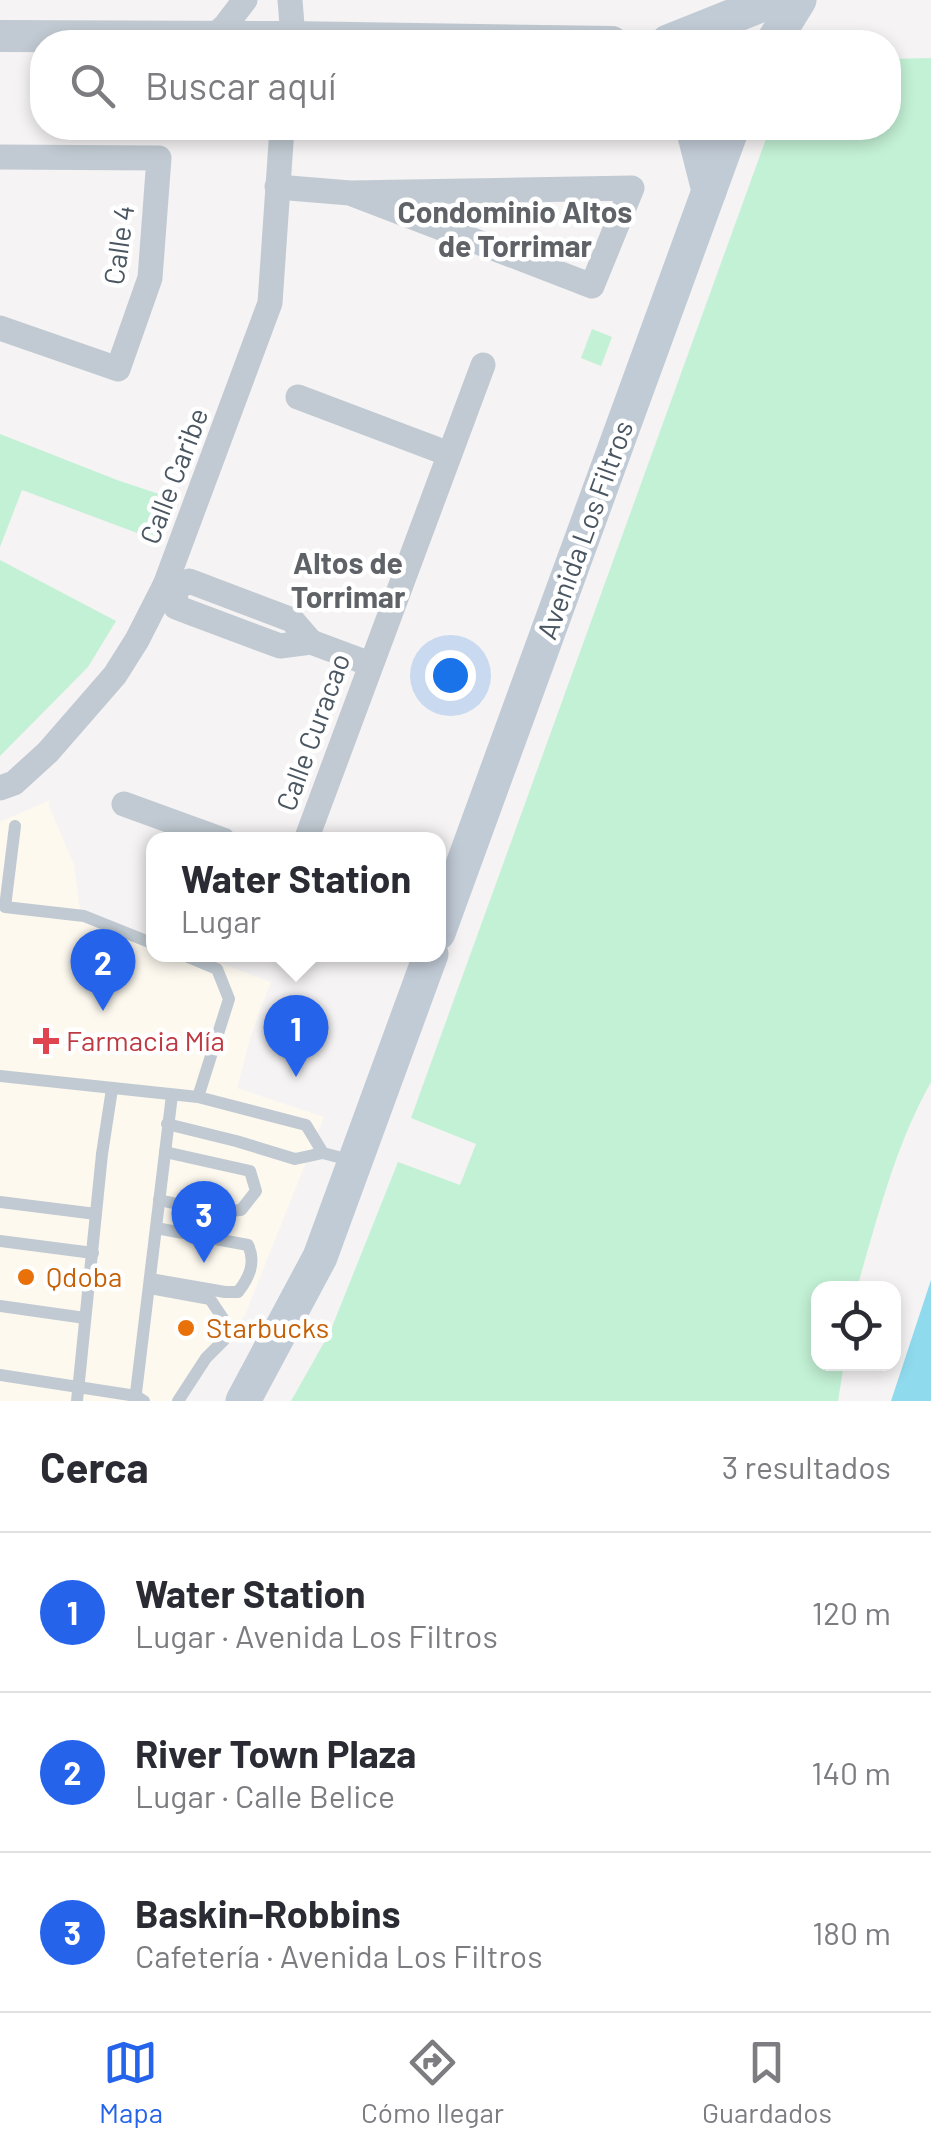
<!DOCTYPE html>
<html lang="es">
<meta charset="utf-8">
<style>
:root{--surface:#fff;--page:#f2f2f3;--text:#2b2b33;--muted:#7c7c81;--line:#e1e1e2;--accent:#2563eb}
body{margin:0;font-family:Barlow,sans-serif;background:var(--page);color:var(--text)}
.controls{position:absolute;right:30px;bottom:30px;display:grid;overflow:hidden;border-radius:20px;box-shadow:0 5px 15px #0003}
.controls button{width:90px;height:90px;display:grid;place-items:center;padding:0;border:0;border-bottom:2px solid var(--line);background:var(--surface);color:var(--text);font:50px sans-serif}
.you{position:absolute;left:450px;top:675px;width:35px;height:35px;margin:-25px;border:8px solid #fff;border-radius:50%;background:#1a73e8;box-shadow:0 0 0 15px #1a73e833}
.badge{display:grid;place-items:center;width:65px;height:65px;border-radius:50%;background:var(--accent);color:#fff;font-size:32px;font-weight:700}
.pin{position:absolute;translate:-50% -82px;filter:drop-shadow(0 2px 5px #0008)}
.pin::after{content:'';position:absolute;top:52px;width:35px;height:30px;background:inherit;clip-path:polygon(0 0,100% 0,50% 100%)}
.popup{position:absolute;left:146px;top:832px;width:300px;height:130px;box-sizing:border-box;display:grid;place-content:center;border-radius:20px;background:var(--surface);filter:drop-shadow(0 2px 8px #0005);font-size:32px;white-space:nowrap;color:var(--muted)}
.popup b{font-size:38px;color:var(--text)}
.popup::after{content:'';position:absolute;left:50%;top:100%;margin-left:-20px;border:20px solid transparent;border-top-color:var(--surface)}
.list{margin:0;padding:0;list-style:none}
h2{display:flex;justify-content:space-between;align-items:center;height:130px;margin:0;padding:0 40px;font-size:42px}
h2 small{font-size:32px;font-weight:400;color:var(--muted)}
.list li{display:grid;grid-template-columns:65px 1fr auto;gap:30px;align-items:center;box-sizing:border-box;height:160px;padding:0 40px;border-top:2px solid var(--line)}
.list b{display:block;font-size:38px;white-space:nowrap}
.list p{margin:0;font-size:32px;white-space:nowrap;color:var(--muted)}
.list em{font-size:32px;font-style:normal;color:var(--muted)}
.icon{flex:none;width:55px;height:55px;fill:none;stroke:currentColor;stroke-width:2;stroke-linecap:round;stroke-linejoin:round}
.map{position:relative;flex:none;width:931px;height:1401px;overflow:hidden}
.search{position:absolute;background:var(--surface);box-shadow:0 5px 15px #0003;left:30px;right:30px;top:30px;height:110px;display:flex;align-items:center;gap:25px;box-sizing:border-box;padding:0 35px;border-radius:40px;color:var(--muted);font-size:38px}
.sheet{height:610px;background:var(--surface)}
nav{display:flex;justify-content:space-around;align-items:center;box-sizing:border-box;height:140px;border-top:2px solid var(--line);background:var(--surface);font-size:28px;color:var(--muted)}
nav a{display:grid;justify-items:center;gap:5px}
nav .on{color:var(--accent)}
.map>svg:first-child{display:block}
.commercial{fill:#fdf9ef}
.green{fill:#c3f1d5}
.water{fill:#90daee}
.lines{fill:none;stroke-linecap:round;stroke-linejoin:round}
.service{stroke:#c1cad2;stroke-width:12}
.minor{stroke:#c1cad2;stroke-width:25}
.tertiary{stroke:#c1cad2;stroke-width:32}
.secondary{stroke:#c1cbd6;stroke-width:35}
.health-dot{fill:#e0444e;stroke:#fff;stroke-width:4}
.food-dot{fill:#e8710a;stroke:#fff;stroke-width:4}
.labels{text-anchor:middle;stroke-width:9;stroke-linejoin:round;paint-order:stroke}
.street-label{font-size:28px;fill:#4a5661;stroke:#fff}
.health-label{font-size:28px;fill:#be3a42;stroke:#fff;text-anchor:start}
.food-label{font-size:28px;fill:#c56008;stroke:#fff;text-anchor:start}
.neighbourhood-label{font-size:30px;font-weight:bold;fill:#5f6368;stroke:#fff}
</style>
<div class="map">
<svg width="931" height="1401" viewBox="0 0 931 1401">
<rect width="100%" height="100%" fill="#f5f3f3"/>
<path class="commercial" d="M50,800L49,806L74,865L80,910L153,937L154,954L199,955L271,982L251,1035L237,1088L324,1117L245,1315L210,1358L185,1401H0V822Z"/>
<g class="green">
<path d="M931,58V1082C895,1146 877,1219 857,1288H818V1364H844L838,1401H291L330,1332L398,1162L460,1185L476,1144L411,1118L770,128H888L889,59Z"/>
<path d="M592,329L612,337L601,366L581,358Z"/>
<path d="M0,434L117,480L171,498L156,540L22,490L0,547Z"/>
<path d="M0,560L116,621L88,667L0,756Z"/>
</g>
<path class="water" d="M931,1280V1401H891Z"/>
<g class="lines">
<g class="service">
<path d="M15,826L5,907L84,916L154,944"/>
<path d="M181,954L217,969L229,999L198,1097"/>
<path d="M0,1076L198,1097L306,1125L323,1153"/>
<path d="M167,1124L236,1141L295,1159L323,1153L353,1161"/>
<path d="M159,1200L214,1212L241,1210L256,1191L250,1171L165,1152"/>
<path d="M0,1202L96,1214"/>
<path d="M0,1241L93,1253"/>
<path d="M150,1279L225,1292H238C250,1277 256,1262 248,1245L156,1228"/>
<path d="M150,1288L210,1299L224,1320V1340L206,1358L178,1401"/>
<path d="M0,1306L85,1318"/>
<path d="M0,1375L136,1396L144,1401"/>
<path d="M77,1401L102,1154L112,1089"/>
<path d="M135,1401L172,1095"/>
</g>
<g class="minor">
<path d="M212,38L225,26L245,0"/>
<path d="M290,42L292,25L290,0"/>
<path d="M0,157L159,158L150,278L118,369L0,328"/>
<path d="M277,187L350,193L592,286L632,188L350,193"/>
<path d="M298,397L449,454"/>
<path d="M165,585L175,589L189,581L292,620L311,642"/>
<path d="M175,589L176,607L189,612L280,646L311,642L370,664"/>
<path d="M0,788L14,783L48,752L115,675L137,640L165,585L270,303L282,128"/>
<path d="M124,804L223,840"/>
<path d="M306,840L483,365"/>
</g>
<path class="tertiary" d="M0,36L290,37L612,42"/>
<g class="secondary">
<path d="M668,42L773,0"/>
<path d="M773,42L799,0"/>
<path d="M693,128L709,191"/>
<path d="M438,933L732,128"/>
<path d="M243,1401L320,1257L431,954"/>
</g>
</g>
<path class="health-dot" d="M41 1026h10v10h10v10h-10v10h-10v-10h-10v-10h10z"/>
<g class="food-dot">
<circle cx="26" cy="1277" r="10"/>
<circle cx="186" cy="1328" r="10"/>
</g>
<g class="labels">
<g class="street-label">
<text transform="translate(119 245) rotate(-82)" y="10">Calle 4</text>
<text transform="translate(174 476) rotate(-69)" y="10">Calle Caribe</text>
<text transform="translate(585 530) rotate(-70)" y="10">Avenida Los Filtros</text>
<text transform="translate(313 732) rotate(-70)" y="10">Calle Curacao</text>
</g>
<g class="health-label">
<text x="66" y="1051">Farmacia Mía</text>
</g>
<g class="food-label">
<text x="46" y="1287">Qdoba</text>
<text x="206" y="1338">Starbucks</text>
</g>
<g class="neighbourhood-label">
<text x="515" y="223">Condominio Altos<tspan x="515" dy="34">de Torrimar</tspan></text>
<text x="348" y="574">Altos de<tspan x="348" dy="34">Torrimar</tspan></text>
</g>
</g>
</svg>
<div class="controls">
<button><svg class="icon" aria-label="locate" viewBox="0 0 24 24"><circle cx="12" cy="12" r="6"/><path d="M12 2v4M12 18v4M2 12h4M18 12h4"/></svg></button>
</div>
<div class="you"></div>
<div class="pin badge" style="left:296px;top:1077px">1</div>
<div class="popup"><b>Water Station</b>Lugar</div>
<div class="pin badge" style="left:103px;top:1011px">2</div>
<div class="pin badge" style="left:204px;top:1263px">3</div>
<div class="search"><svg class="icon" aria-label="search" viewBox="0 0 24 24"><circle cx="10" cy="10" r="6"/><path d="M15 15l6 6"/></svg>Buscar aquí</div>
</div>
<section class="sheet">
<h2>Cerca<small>3 resultados</small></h2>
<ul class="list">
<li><span class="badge">1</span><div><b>Water Station</b><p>Lugar · Avenida Los Filtros</p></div><em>120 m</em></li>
<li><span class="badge">2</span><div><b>River Town Plaza</b><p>Lugar · Calle Belice</p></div><em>140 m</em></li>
<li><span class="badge">3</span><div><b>Baskin-Robbins</b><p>Cafetería · Avenida Los Filtros</p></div><em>180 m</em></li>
</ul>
</section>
<nav>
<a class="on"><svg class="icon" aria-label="map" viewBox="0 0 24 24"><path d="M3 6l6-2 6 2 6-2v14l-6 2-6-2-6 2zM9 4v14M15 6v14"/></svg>Mapa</a>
<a><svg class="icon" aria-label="directions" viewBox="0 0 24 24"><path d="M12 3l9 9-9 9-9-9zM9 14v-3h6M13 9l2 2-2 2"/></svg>Cómo llegar</a>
<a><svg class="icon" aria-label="saved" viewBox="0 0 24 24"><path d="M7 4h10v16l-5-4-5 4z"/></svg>Guardados</a>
</nav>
